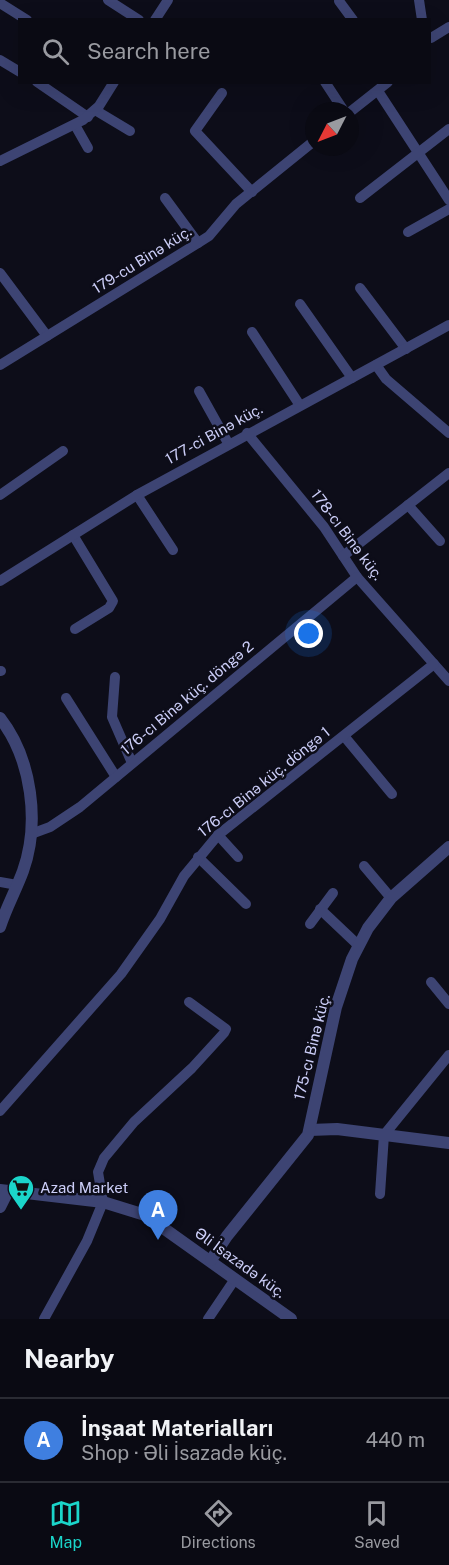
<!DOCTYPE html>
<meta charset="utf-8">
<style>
:root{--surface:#0a0a13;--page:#181821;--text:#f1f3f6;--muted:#999aa0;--line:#2a2b33;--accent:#1bd5ca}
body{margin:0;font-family:"Public Sans",sans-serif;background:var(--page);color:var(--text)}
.compass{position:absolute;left:305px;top:102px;width:54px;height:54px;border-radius:50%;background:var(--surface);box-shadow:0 6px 24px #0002;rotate:228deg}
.you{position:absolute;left:309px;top:634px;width:21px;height:21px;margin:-15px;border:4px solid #fff;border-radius:50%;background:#1a73e8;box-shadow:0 0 0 9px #1a73e833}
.badge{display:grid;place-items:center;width:39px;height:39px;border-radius:50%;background:var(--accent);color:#fff;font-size:20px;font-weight:700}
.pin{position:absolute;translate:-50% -50px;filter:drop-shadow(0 2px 3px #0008)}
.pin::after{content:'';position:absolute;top:32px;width:21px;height:18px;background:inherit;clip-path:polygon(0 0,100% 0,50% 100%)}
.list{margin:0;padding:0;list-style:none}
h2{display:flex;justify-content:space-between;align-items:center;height:78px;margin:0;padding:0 24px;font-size:26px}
h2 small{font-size:20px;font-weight:400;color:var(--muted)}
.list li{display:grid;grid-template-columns:39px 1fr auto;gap:18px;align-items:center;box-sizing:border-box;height:84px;padding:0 24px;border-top:2px solid var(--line)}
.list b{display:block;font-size:22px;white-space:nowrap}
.list p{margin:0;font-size:20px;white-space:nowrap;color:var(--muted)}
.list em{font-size:20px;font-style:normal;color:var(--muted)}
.icon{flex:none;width:33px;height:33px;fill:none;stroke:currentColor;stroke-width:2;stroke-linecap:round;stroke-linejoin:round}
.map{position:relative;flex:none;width:449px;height:1319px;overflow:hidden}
.search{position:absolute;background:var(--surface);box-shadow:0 6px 24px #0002;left:18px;right:18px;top:18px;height:66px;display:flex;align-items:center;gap:15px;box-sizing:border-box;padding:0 21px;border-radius:0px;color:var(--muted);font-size:22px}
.sheet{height:162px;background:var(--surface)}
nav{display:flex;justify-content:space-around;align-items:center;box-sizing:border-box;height:84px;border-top:2px solid var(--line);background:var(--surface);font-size:16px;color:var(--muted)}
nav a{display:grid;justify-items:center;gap:3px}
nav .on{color:var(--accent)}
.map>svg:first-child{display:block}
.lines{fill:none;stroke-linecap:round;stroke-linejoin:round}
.minor{stroke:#3d4473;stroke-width:10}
.tertiary{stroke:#3d4473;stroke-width:12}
.labels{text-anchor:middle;stroke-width:5;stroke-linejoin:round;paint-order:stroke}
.street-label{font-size:15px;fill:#cccef8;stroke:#0d0d19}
.poi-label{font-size:15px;fill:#cccef8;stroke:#0d0d19;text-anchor:start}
</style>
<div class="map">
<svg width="449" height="1319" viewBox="0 0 449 1319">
<rect width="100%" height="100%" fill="#0d0d19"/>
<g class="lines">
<g class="minor">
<path d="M108,0L139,20"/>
<path d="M419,0L422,20"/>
<path d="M339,1L353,20"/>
<path d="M0,3L27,20"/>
<path d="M155,20L168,0"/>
<path d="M431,38L449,27"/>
<path d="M0,60L20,72"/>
<path d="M37,82L88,117"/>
<path d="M325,82L344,111"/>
<path d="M378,91L449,200"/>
<path d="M222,93L195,131L252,192"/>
<path d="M95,110L130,131"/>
<path d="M350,112L388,82"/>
<path d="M75,125L88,148"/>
<path d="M0,161L83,120L99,106L114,82"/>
<path d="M165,198L198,243"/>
<path d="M360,198L449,129"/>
<path d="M408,232L449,209"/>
<path d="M0,273L47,336"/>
<path d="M360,288L406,349"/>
<path d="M300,304L352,378"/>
<path d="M252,332L299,404"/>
<path d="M0,365L198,243L209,236L236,204L314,141"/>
<path d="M376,365L386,379L449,433"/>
<path d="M199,391L228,443"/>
<path d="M247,433L324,527L357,577L449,681"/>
<path d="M0,495L63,451"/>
<path d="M137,495L173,550"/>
<path d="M408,505L440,541"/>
<path d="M73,535L113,601L109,608L75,629"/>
<path d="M343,556L449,473"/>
<path d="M0,581L137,495L449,325"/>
<path d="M0,671H1"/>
<path d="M115,677L112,717L132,763"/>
<path d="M66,698L116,777"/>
<path d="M344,736L392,794"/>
<path d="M31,834L50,827L80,807L357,577"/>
<path d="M218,835L238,857"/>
<path d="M198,857L246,904"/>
<path d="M364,866L391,898"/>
<path d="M0,882L17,885"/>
<path d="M320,909L358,945"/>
<path d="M310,924L333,893"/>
<path d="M431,982L449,1004"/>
<path d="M0,1111L121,974L160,919L184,876L218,835L434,664"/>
<path d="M380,1194L384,1135L449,1055"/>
<path d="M44,1319L87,1241L103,1202L98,1172L104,1158L134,1122L192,1068L224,1033L226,1029L189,1002"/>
<path d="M208,1319L235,1279"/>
</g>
<g class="tertiary">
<path d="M0,718C32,759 40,823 23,871C16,890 6,908 0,927"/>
<path d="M310,1130L337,1129L449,1143"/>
<path d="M0,1190L103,1202L145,1215L291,1319"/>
<path d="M0,1207L8,1191"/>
<path d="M211,1260L227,1236L308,1135L336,1007L352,959L368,928L391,898L449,847"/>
</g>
</g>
<defs>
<g id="supermarket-pin" transform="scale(1.35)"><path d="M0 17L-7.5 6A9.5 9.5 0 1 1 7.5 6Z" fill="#1bd5ca" stroke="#0d0d19"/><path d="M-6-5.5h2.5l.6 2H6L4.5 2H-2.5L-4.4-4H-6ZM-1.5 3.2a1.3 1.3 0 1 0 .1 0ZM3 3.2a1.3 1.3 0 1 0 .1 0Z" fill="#111"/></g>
</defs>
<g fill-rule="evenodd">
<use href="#supermarket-pin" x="21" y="1188"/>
</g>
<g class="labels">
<g class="street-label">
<text transform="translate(142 260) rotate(-32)" y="5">179-cu Binə küç.</text>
<text transform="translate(214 434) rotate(-29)" y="5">177-ci Binə küç.</text>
<text transform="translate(347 535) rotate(53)" y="5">178-cı Binə küç.</text>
<text transform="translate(187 698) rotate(-40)" y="5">176-cı Binə küç. döngə 2</text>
<text transform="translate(264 782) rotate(-39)" y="5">176-cı Binə küç. döngə 1</text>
<text transform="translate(312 1047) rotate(-76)" y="5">175-cı Binə küç.</text>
<text transform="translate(240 1263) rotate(36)" y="5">Əli İsazadə küç.</text>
</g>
<g class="poi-label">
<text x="40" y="1193">Azad Market</text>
</g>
</g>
</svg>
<svg class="compass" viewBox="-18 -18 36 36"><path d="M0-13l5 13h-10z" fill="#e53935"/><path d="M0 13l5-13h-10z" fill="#999aa0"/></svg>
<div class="you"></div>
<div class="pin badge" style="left:158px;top:1240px;background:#3f7fe0">A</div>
<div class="search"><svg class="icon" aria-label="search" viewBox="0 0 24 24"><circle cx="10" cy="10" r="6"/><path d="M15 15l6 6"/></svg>Search here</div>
</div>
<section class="sheet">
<h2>Nearby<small></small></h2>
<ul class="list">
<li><span class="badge" style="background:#3f7fe0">A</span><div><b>İnşaat Materialları</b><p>Shop · Əli İsazadə küç.</p></div><em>440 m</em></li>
</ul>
</section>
<nav>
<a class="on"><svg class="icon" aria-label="map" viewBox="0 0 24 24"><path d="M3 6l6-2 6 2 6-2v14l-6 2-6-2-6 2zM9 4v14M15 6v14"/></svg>Map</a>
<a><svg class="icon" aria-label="directions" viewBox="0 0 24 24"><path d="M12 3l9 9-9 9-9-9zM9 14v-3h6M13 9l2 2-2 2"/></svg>Directions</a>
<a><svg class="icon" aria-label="saved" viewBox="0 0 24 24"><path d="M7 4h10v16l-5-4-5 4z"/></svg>Saved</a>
</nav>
